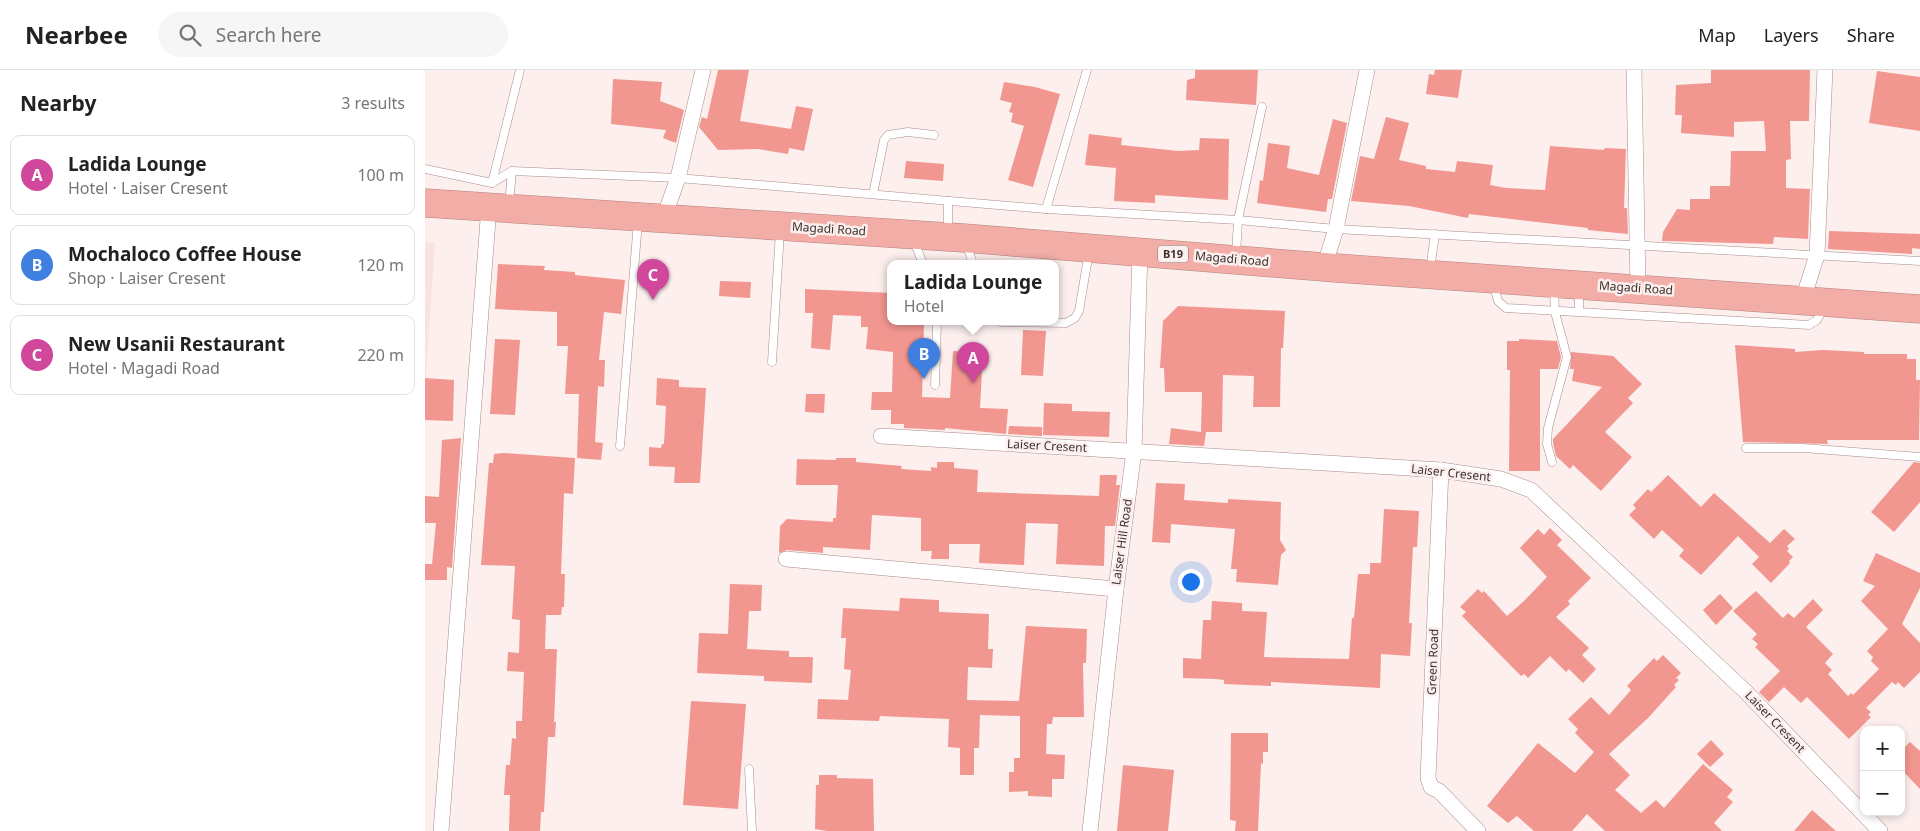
<!DOCTYPE html>
<meta charset="utf-8">
<style>
:root{--surface:#fff;--page:#f6f6f6;--text:#222;--muted:#767676;--line:#e0e0e0;--accent:#1281a9}
body{margin:0;font-family:"Noto Sans",sans-serif;background:var(--page);color:var(--text)}
.controls{position:absolute;right:15px;bottom:15px;display:grid;overflow:hidden;border-radius:10px;box-shadow:0 2px 8px #0003}
.controls button{width:45px;height:45px;display:grid;place-items:center;padding:0;border:0;border-bottom:1px solid var(--line);background:var(--surface);color:var(--text);font:25px sans-serif}
.you{position:absolute;left:765px;top:511px;width:18px;height:18px;margin:-12px;border:4px solid #fff;border-radius:50%;background:#1a73e8;box-shadow:0 0 0 8px #1a73e833}
.badge{display:grid;place-items:center;width:32px;height:32px;border-radius:50%;background:var(--accent);color:#fff;font-size:16px;font-weight:700}
.pin{position:absolute;translate:-50% -41px;filter:drop-shadow(0 1px 2px #0008)}
.pin::after{content:'';position:absolute;top:26px;width:18px;height:15px;background:inherit;clip-path:polygon(0 0,100% 0,50% 100%)}
.popup{position:absolute;left:462px;top:190px;width:172px;height:65px;box-sizing:border-box;display:grid;place-content:center;border-radius:10px;background:var(--surface);filter:drop-shadow(0 1px 4px #0005);font-size:16px;white-space:nowrap;color:var(--muted)}
.popup b{font-size:19px;color:var(--text)}
.popup::after{content:'';position:absolute;left:50%;top:100%;margin-left:-10px;border:10px solid transparent;border-top-color:var(--surface)}
.list{margin:0;padding:0;list-style:none}
h2{display:flex;justify-content:space-between;align-items:center;height:65px;margin:0;padding:0 20px;font-size:21px}
h2 small{font-size:16px;font-weight:400;color:var(--muted)}
.list li{display:grid;grid-template-columns:32px 1fr auto;gap:15px;align-items:center;box-sizing:border-box;height:80px;margin:0 10px 10px;padding:0 10px;border:1px solid var(--line);border-radius:10px}
.list b{display:block;font-size:19px;white-space:nowrap}
.list p{margin:0;font-size:16px;white-space:nowrap;color:var(--muted)}
.list em{font-size:16px;font-style:normal;color:var(--muted)}
.icon{flex:none;width:28px;height:28px;fill:none;stroke:currentColor;stroke-width:2;stroke-linecap:round;stroke-linejoin:round}
.map{position:relative;flex:none;width:1495px;height:761px;overflow:hidden}
header{display:flex;align-items:center;gap:30px;box-sizing:border-box;height:70px;padding:0 25px;background:var(--surface);border-bottom:1px solid var(--line)}
header strong{font-size:24px}
nav{display:flex;gap:28px;margin-inline-start:auto;font-size:18px}
.search{width:350px;height:45px;background:var(--page);display:flex;align-items:center;gap:12px;box-sizing:border-box;padding:0 18px;border-radius:28px;color:var(--muted);font-size:19px}
main{display:flex}
aside{flex:1;background:var(--surface)}
.map>svg:first-child{display:block}
.built{fill:#fae2df}
.building{fill:#f29690}
.lines{fill:none;stroke-linecap:round;stroke-linejoin:round}
.lane-casing{stroke:#a88c89;stroke-width:9}
.street-casing{stroke:#a88c89;stroke-width:16}
.highway-casing{stroke:#b3827d;stroke-width:29}
.lane{stroke:#fff;stroke-width:8}
.street{stroke:#fff;stroke-width:15}
.highway{stroke:#f2ada7;stroke-width:28}
.labels{text-anchor:middle;stroke-width:5;stroke-linejoin:round;paint-order:stroke}
.shield{fill:#fcefee;stroke:#766a69;stroke-width:1}
.shield-label{font-size:11px;font-weight:bold;fill:#3d3130}
.street-label{font-size:12px;fill:#3d3130;stroke:#fcefee}
</style>
<header>
<strong>Nearbee</strong>
<div class="search"><svg class="icon" aria-label="search" viewBox="0 0 24 24"><circle cx="10" cy="10" r="6"/><path d="M15 15l6 6"/></svg>Search here</div>
<nav><a>Map</a><a>Layers</a><a>Share</a></nav>
</header>
<main>
<aside>
<h2>Nearby<small>3 results</small></h2>
<ul class="list">
<li><span class="badge" style="background:#d1479c">A</span><div><b>Ladida Lounge</b><p>Hotel · Laiser Cresent</p></div><em>100 m</em></li>
<li><span class="badge" style="background:#3f7fe0">B</span><div><b>Mochaloco Coffee House</b><p>Shop · Laiser Cresent</p></div><em>120 m</em></li>
<li><span class="badge" style="background:#d1479c">C</span><div><b>New Usanii Restaurant</b><p>Hotel · Magadi Road</p></div><em>220 m</em></li>
</ul>
</aside>
<div class="map">
<svg width="1495" height="761" viewBox="0 0 1495 761">
<rect width="100%" height="100%" fill="#fcefee"/>
<path class="built" d="M0,172L10,173L0,318Z"/>
<g class="building">
<path d="M293,0H324L315,51L366,59L371,36L388,39L379,81L364,78L363,84L333,79L293,80L274,57L277,47L282,49Z"/>
<path d="M770,0H833L831,35L761,30L762,10L770,8Z"/>
<path d="M1010,0H1037L1033,28L1001,24L1004,4L1009,5Z"/>
<path d="M1286,0H1385L1384,51H1365L1366,89L1361,90V118L1385,119L1383,169L1349,167L1348,174L1237,171L1238,162L1252,139L1265,140V129H1285V116H1305L1306,81H1341L1339,51L1309,52V67L1256,63L1257,45H1250L1251,15L1286,13Z"/>
<path d="M1452,1L1495,7V61L1444,53Z"/>
<path d="M188,9L237,12L235,31L259,40L251,73L238,68L241,60L186,54Z"/>
<path d="M579,12L610,17L635,24L608,117L583,110L599,56L586,52L588,43L584,42L587,33L575,30Z"/>
<path d="M961,47L984,53L974,90L1001,96V99L1030,102L1032,91L1068,95L1065,115L1081,118L1120,120L1125,76L1179,80L1180,78L1201,79L1199,138H1202L1203,164L1163,160V158L1044,144L1043,148L984,136L926,131L935,86L949,89Z"/>
<path d="M908,49L922,53L907,129H903L901,142L832,133L835,110L838,111L843,73L865,76L862,98L894,105Z"/>
<path d="M664,64L697,68L696,75L753,81L774,80L775,68L804,69L803,130L730,125V133L689,131L691,98L660,95Z"/>
<path d="M481,91L519,94L518,111L479,108Z"/>
<path d="M1404,161L1495,164V179L1487,178V184L1403,179Z"/>
<path d="M73,194L120,196L119,200L150,202V205L200,210L196,244L179,242L174,290H180L179,317L173,316L170,372L178,373L176,390L152,388L154,324H140L143,276H132V242L70,239Z"/>
<path d="M295,211L326,212L325,228L294,226Z"/>
<path d="M380,219L466,223V252H499L497,327L525,328L528,281L558,283L555,338L583,339L581,364L520,358V360L479,358V354H466V340H446L447,322H467L468,282L441,279L443,257H436V246L408,245L405,280L386,278L388,243H380Z"/>
<path d="M753,236L860,241L858,278H856L855,337H828L829,306L798,305L797,362H781L779,376L744,374L746,358L776,362L777,322H740L739,298H735L738,251Z"/>
<path d="M598,260L621,261L618,306L596,305Z"/>
<path d="M70,269L95,270L90,345L65,344Z"/>
<path d="M1094,269L1132,271L1136,287L1133,299H1115V401H1084L1085,300H1082V271H1094Z"/>
<path d="M1310,275L1370,279V282L1398,280L1439,282V284H1482V289H1491V310H1495L1494,370H1402L1403,374L1318,372Z"/>
<path d="M1146,282L1188,286L1217,314L1203,328L1208,333L1180,362L1207,387L1176,421L1148,395L1145,399L1131,386L1128,373V369L1177,317L1147,311L1149,299H1145Z"/>
<path d="M0,308L29,310L28,351L0,350Z"/>
<path d="M232,308L254,310V317L281,318L275,413H249L250,397L224,396V377L236,378L237,374H239L241,336L231,335Z"/>
<path d="M381,324H400L399,343L380,342Z"/>
<path d="M619,333L647,334V341L685,342L684,367L618,365Z"/>
<path d="M584,356L617,357V366L583,364Z"/>
<path d="M36,368L27,498L22,497V510H0V494H7L11,453H0V426L14,427L17,370Z"/>
<path d="M78,383L150,388L148,424L139,423L136,504H140L139,537H137L136,545H121L120,579H132L129,652H131L130,667H123L119,742H116L115,761H84L85,725H79L81,695H85L87,668L91,669V651H97L99,602L82,601L83,582L94,583L95,550L87,549L90,496L56,495L64,393H68L69,384Z"/>
<path d="M411,388H431V392L477,396L476,399L506,401V397L512,398V392H529V398L553,400L552,422L674,426L675,405H692L691,415H695L690,456H680L679,496L631,494L633,454L601,453L599,495L554,493L555,474H524V489H506L507,481H496V448L447,445L445,480L398,477V483L362,480L354,483L355,456L362,449L408,452V448H411L413,415H371L372,389L411,390Z"/>
<path d="M1489,392L1495,393V432L1469,462L1446,442Z"/>
<path d="M1243,405L1276,437L1289,423L1345,473L1359,459L1370,469L1362,476L1364,479L1362,481L1368,487L1364,491L1365,493L1346,513L1327,494L1334,487L1313,466L1276,505L1254,486L1259,480L1237,460L1229,469L1204,445L1211,438L1208,435L1223,419L1226,422Z"/>
<path d="M731,413L760,414L759,430L803,433V429L856,432L855,470L861,480L856,485L853,515L811,512L812,499H806L810,459L746,454L745,473L727,472Z"/>
<path d="M959,439L994,441L992,477H988L984,553H987L985,586L956,584L955,618L846,612V616L799,614V610L790,609L758,608V588L776,589L778,550H786L787,531L817,533V541L842,542L839,587L924,589L927,548H929L933,504H945V493H956Z"/>
<path d="M1125,458L1137,470L1132,475L1166,508L1143,531L1145,534L1131,547L1164,578L1157,585L1171,599L1158,613L1144,599L1141,602L1125,586L1103,608L1099,604L1096,606L1037,546L1041,542L1035,537L1053,519L1057,523L1059,521L1082,546L1099,531L1122,507L1095,478L1113,459L1119,465Z"/>
<path d="M1451,483L1495,503V518L1477,554L1495,573V602L1479,618L1473,612L1471,615L1467,612L1441,638L1446,642L1443,645L1446,647L1424,669L1382,627L1376,633L1359,617L1344,632L1334,622L1355,601L1330,577L1333,574L1327,569L1332,564L1308,541L1331,521L1358,548L1363,543L1369,548L1388,529L1398,540L1381,557L1408,584L1400,593L1407,600L1403,604L1423,626L1426,623L1428,625L1454,599L1446,591L1448,587L1442,581L1463,559L1436,531L1450,516L1438,511Z"/>
<path d="M305,514L337,515L336,541H324L322,579L364,581V587H388L387,613L339,611V606L272,603L274,563L303,564Z"/>
<path d="M1295,524L1308,538L1291,555L1278,540Z"/>
<path d="M475,528L514,530V542L564,544L563,579H568L567,598L543,597L542,630L594,631L601,556L662,559L661,593H658L659,647H628L627,654H622L621,684L640,685L639,709H627V727L603,726V721L584,722V702H589V688H595V646L555,645L554,678H549V705H535V678L523,677L524,649L455,646L454,651L392,649L393,629L423,630L426,600L419,599L421,568H416L418,538L474,541Z"/>
<path d="M1238,585L1256,603L1251,608L1254,610L1249,615L1251,617L1223,648L1184,684L1205,705L1190,720L1216,743L1231,730L1239,738L1278,694L1308,720L1302,727L1308,732L1289,753L1297,761H1180L1162,744L1147,761H1109L1092,746L1083,753L1062,736L1113,673L1150,703L1169,682L1150,663L1153,659L1143,649L1166,627L1184,645L1206,620L1202,616L1229,588L1232,591Z"/>
<path d="M266,631L321,634L313,739L258,735Z"/>
<path d="M806,663H843V682H838V694L836,693L833,761H810L811,751L805,750Z"/>
<path d="M1286,670L1299,684L1285,697L1272,684Z"/>
<path d="M1485,672L1495,681V719L1476,699V681Z"/>
<path d="M698,695L749,700L743,761H692Z"/>
<path d="M394,705H412V708L448,709L449,761H402L390,759L391,715H394Z"/>
<path d="M1387,740L1411,761H1369Z"/>
</g>
<g class="lines">
<g class="lane-casing">
<g id="lane">
<path d="M0,99L67,113L87,101L253,108L621,139L813,150L911,159L1495,191"/>
<path d="M67,113L95,0"/>
<path d="M448,124L459,70L463,65L483,62L509,65"/>
<path d="M84,134L87,101"/>
<path d="M621,139L662,0"/>
<path d="M523,163V131"/>
<path d="M489,171L498,194"/>
<path d="M541,172L548,194"/>
<path d="M811,185L813,150L837,37"/>
<path d="M1005,200L1010,164"/>
<path d="M1068,213L1073,231L1081,238L1384,255L1392,250L1399,237"/>
<path d="M1154,241V218"/>
<path d="M577,252L641,253L650,248L654,241L664,182"/>
<path d="M347,292L355,161"/>
<path d="M510,315L512,252"/>
<path d="M195,376L213,151"/>
<path d="M1321,378H1378L1495,387"/>
<path d="M1127,392L1122,374L1123,358L1142,287L1130,242L1129,217"/>
<path d="M324,699L327,761"/>
</g>
</g>
<g class="street-casing">
<g id="street">
<path d="M1209,0L1213,218"/>
<path d="M239,147L253,108L278,0"/>
<path d="M899,197L911,159L942,0"/>
<path d="M1378,229L1392,185L1400,0"/>
<path d="M456,366L1016,400L1076,409L1106,420L1320,621L1455,761"/>
<path d="M1016,400L1003,708L1006,717L1014,721L1053,761"/>
<path d="M361,489L691,519"/>
<path d="M16,761L64,137"/>
<path d="M665,761L691,519L709,381L715,181"/>
</g>
</g>
<g class="highway-casing">
<path id="highway" d="M0,133L539,168L911,198L1495,239"/>
</g>
<use href="#lane" class="lane"/>
<use href="#street" class="street"/>
<use href="#highway" class="highway"/>
</g>
<g class="labels">
<rect class="shield" x="733" y="175.5" width="30" height="17" rx="4"/>
<g class="shield-label">
<text x="748" y="188">B19</text>
</g>
<g class="street-label">
<text transform="translate(404 159) rotate(4)" y="4">Magadi Road</text>
<text transform="translate(807 189) rotate(5)" y="4">Magadi Road</text>
<text transform="translate(1211 218) rotate(4)" y="4">Magadi Road</text>
<text transform="translate(622 376) rotate(3)" y="4">Laiser Cresent</text>
<text transform="translate(1026 403) rotate(6)" y="4">Laiser Cresent</text>
<text transform="translate(697 472) rotate(-82)" y="4">Laiser Hill Road</text>
<text transform="translate(1008 592) rotate(-88)" y="4">Green Road</text>
<text transform="translate(1350 652) rotate(46)" y="4">Laiser Cresent</text>
</g>
</g>
</svg>
<div class="controls">
<button>+</button>
<button>−</button>
</div>
<div class="you"></div>
<div class="pin badge" style="left:548px;top:313px;background:#d1479c">A</div>
<div class="popup"><b>Ladida Lounge</b>Hotel</div>
<div class="pin badge" style="left:499px;top:309px;background:#3f7fe0">B</div>
<div class="pin badge" style="left:228px;top:230px;background:#d1479c">C</div>
</div>
</main>
